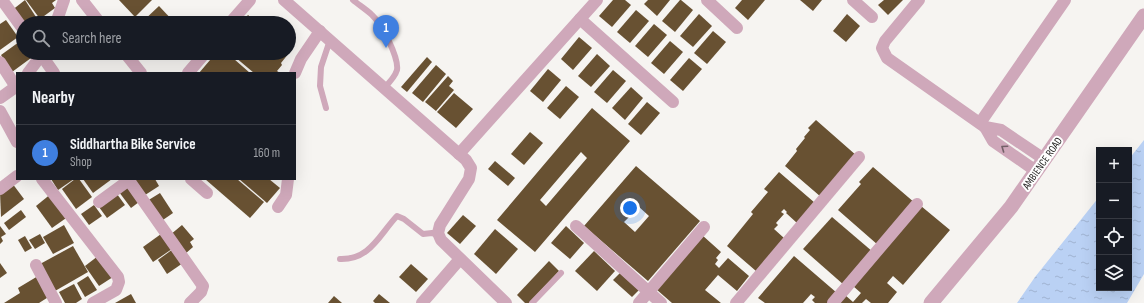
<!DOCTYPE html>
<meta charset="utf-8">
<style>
:root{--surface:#171b24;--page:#242831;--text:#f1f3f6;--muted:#9ea1a6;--line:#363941;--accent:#0f766e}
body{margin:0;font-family:"Sofia Sans Condensed",sans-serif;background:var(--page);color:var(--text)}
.controls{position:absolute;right:12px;bottom:12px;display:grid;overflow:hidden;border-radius:0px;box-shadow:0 4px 16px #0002}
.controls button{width:36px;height:36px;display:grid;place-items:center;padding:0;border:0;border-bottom:1px solid var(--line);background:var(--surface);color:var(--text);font:20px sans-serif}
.you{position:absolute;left:630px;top:208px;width:14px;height:14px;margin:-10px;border:3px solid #fff;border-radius:50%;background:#1a73e8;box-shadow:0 0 0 6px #1a73e833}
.badge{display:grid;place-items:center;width:26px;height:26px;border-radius:50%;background:var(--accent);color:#fff;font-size:13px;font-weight:700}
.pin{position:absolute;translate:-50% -33px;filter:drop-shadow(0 1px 2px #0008)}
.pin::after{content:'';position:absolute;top:21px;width:14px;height:12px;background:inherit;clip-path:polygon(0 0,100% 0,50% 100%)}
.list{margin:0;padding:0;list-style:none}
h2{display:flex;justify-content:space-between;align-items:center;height:52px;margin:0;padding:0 16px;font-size:17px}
h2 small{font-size:13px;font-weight:400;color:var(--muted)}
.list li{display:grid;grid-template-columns:26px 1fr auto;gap:12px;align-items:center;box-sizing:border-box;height:56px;padding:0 16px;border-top:1px solid var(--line)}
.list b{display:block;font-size:15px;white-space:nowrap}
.list p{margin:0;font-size:13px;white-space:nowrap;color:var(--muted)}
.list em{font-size:13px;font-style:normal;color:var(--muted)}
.icon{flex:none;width:22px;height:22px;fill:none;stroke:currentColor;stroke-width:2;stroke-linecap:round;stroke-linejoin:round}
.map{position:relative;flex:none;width:1144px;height:303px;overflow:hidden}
.search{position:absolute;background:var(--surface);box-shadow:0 4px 16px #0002;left:16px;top:16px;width:280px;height:44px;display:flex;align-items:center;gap:10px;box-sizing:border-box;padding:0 14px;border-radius:22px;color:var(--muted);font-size:15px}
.panel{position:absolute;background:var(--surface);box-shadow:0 4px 16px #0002;left:16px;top:72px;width:280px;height:108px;border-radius:0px}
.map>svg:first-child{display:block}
.water{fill:url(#water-ripples)}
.building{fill:#685132;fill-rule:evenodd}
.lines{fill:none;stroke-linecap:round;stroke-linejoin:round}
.service{stroke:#cfa8ba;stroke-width:6}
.minor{stroke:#cfa8ba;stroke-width:12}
.tertiary{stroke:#cfa8ba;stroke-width:15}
.oneway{stroke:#736068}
.labels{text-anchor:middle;stroke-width:4;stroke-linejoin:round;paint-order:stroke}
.street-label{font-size:11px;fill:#272625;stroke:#fff}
</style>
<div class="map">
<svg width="1144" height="303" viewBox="0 0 1144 303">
<defs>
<pattern id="water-ripples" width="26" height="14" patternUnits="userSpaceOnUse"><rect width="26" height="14" fill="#bad1f4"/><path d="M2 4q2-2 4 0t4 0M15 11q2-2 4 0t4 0" fill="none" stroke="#a0b3d1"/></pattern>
</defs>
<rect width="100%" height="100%" fill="#f6f4f1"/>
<path class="water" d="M1144,140V274L1127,303H1017L1035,277L1099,197V288H1129V159Z"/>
<g class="building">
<path d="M25,0L36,17L28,23H23L11,11Z"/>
<path d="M26,0H56L52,3L55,8L40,19Z"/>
<path d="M119,0H152L135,17Z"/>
<path d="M613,0H625L631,5L612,27L599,16Z"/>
<path d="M648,0H670L657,16L644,4Z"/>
<path d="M680,0H681L693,10L675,32L662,21Z"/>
<path d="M742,0H765L748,20L735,8Z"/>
<path d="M800,0H822L813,11Z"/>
<path d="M884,0H903L888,15L878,5Z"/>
<path d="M159,6L175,23H141Z"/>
<path d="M636,10L649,21L630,43L617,32Z"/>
<path d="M699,14L712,26L693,47L680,36Z"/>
<path d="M847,14L860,26L846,42L833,31Z"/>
<path d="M248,15L257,23H241Z"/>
<path d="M6,20L18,37L0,50V24Z"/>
<path d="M654,24L667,35L648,57L635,46Z"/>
<path d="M713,31L726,42L707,64L694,53Z"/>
<path d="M579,37L592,48L573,70L561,59Z"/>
<path d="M670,41L683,52L664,74L651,63Z"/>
<path d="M19,42L23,47V53H27L31,58L12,72L1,55Z"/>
<path d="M216,53H289L281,63L282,65L277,71L280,73H254L235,57L234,59L250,73H199Z"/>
<path d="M597,54L610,66L591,87L578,76Z"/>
<path d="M427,57L432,62L407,92L401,87Z"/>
<path d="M689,58L702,69L683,91L670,80Z"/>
<path d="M436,65L446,74L423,102L412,93Z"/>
<path d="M548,69L561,80L543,102L530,91Z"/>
<path d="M613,70L626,81L607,103L594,92Z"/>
<path d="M448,76L453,81L449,86L454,90L436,111L425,102Z"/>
<path d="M566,86L579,97L560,119L547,108Z"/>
<path d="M631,87L643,98L625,120L612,108Z"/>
<path d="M454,93L473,109L456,128L437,112Z"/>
<path d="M647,102L660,113L641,135L628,124Z"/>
<path d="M592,108L630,141L535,252L497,220ZM581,152L587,158L546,206L540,200Z"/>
<path d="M816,120L857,156L821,197L785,166L797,151L796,149L805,138L804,137L810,130L808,128Z"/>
<path d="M530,132L543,143L524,165L511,154Z"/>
<path d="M495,161L515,178L508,186L488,169Z"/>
<path d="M636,166L700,221L648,281L584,226ZM638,206L649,216L635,232L624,222L629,217L624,212L629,207L634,211Z"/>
<path d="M873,167L915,203L878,245L838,210L861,184L859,182Z"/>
<path d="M779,172L815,203L797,223L786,213L787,212L784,209L781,212L784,214L776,223L778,225L774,229L784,238L756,271L727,246L753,214L751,212L768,192L764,189Z"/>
<path d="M51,179H74L58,190Z"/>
<path d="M75,179H79L92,197L76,209L62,189Z"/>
<path d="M83,179H112L93,193Z"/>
<path d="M131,179H155L159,186L142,197Z"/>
<path d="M205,179H237L264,202L250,218Z"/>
<path d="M239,179H269L280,188L267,203Z"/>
<path d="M12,183L24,199L1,217L0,192Z"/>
<path d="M126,186L139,202L131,208L119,192Z"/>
<path d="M52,193L69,216L52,228L36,206Z"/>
<path d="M160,193L173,213L160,222L147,201Z"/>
<path d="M117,194L125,205L107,218L99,207Z"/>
<path d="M94,205L102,216L89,225L81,214Z"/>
<path d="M921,206L950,230L903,285L893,276L887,283L897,292L888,303H871L866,299L862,303H838L845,295L853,302L861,293L853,286Z"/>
<path d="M21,210L26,217L9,230L4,223Z"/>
<path d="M463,215L476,226L460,244L447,233Z"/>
<path d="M832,217L873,252L844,285L803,249Z"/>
<path d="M64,225L74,243L53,254L43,237Z"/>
<path d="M182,225L194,239L190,242L193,247L185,254L170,235Z"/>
<path d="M0,226L6,234L1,237L3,241L0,244Z"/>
<path d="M566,226L584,243L570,259L551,243Z"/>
<path d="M495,229L518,249L496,274L474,254Z"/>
<path d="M40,234L45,243L35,249L29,240Z"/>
<path d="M161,234L172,249L153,262L143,247Z"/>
<path d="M702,235L721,252L716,258L718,260L715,264L719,268L728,258L749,276L737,291L718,275L705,290L721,303H672L656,289Z"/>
<path d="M25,236L32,248L25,252L18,240Z"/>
<path d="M73,246L88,272L55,291L40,264Z"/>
<path d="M173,249L183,263L167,274L158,260Z"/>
<path d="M594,251L615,271L597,291L575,271Z"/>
<path d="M98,256L113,277L99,286L85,266Z"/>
<path d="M794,256L837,293L829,303H815L812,300L815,297L811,294L803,303H765L758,298Z"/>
<path d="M549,261L559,271L529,303H525L517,295Z"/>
<path d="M0,263L7,273L0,278Z"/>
<path d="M411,264L428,279L416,292L399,277Z"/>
<path d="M620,273L639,290L632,297L613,280Z"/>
<path d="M38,276L50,296L39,303H4L20,293L18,288Z"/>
<path d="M88,276L97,290L85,297L77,283Z"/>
<path d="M74,284L82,299L76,303H65L59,292Z"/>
<path d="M131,294L136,303H115Z"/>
<path d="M379,294L390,303H375L373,301Z"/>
<path d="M334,296L342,303H328Z"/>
</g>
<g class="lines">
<g class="service">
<path d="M353,0C359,5 367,10 372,15C382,24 399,58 397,70C395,77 389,83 384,88"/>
<path d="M326,108L320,86L321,67L330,40"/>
<path d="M340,259C370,260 379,235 397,216L404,219L423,234L432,233L439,235"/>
<path d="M532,303L561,273"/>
</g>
<g class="minor">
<path d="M2,0L23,29"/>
<path d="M82,0L100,23"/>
<path d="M284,0L466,160L471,168L469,179L440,225L438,233L441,240L506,303"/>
<path d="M707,0L737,28"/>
<path d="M853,0L872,17"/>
<path d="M919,0L885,41L882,48L887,58L985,127"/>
<path d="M580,19L673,102"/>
<path d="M56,23L64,0"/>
<path d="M230,23L250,0"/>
<path d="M40,53L54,73"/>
<path d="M125,53L141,73"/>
<path d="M0,62L16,87"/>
<path d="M28,73L43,53"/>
<path d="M188,73L205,53"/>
<path d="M295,73L301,59L320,31"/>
<path d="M0,98L17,86"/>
<path d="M0,111L17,142"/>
<path d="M980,123L1065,0"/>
<path d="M459,154L597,0"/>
<path d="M1036,171L993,141L985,127L1001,130L1044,159"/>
<path d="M42,179L118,277L119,282L116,290L93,303"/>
<path d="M128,179L203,286L201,292L190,303"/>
<path d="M191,179L207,193"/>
<path d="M0,189L17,176"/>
<path d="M99,202L129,180"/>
<path d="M278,207L286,195L288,179"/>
<path d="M576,226L661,303"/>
<path d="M36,265L56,303"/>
<path d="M422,303L460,259"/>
<path d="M639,303L704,227"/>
<path d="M736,303L859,157"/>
<path d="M833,303L917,204"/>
</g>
<path class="tertiary" d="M931,303L1011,207L1144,16"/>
</g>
<defs><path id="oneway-chevron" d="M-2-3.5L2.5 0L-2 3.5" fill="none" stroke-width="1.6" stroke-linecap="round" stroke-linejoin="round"/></defs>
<use class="oneway" href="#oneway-chevron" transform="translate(1004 148) rotate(-145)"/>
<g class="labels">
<g class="street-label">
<text transform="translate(1042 163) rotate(-55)" y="4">AMBIENCE ROAD</text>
</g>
</g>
</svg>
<div class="controls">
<button>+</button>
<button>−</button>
<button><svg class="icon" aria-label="locate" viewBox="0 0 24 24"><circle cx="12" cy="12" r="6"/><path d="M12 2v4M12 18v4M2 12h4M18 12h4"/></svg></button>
<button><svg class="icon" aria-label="layers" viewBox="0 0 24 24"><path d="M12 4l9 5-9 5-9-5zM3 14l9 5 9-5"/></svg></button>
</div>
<div class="you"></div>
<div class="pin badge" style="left:386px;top:48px;background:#3f7fe0">1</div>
<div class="search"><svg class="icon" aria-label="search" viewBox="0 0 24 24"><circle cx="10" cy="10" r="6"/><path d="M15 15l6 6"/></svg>Search here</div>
<section class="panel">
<h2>Nearby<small></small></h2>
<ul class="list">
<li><span class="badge" style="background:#3f7fe0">1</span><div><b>Siddhartha Bike Service</b><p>Shop</p></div><em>160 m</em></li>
</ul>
</section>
</div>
